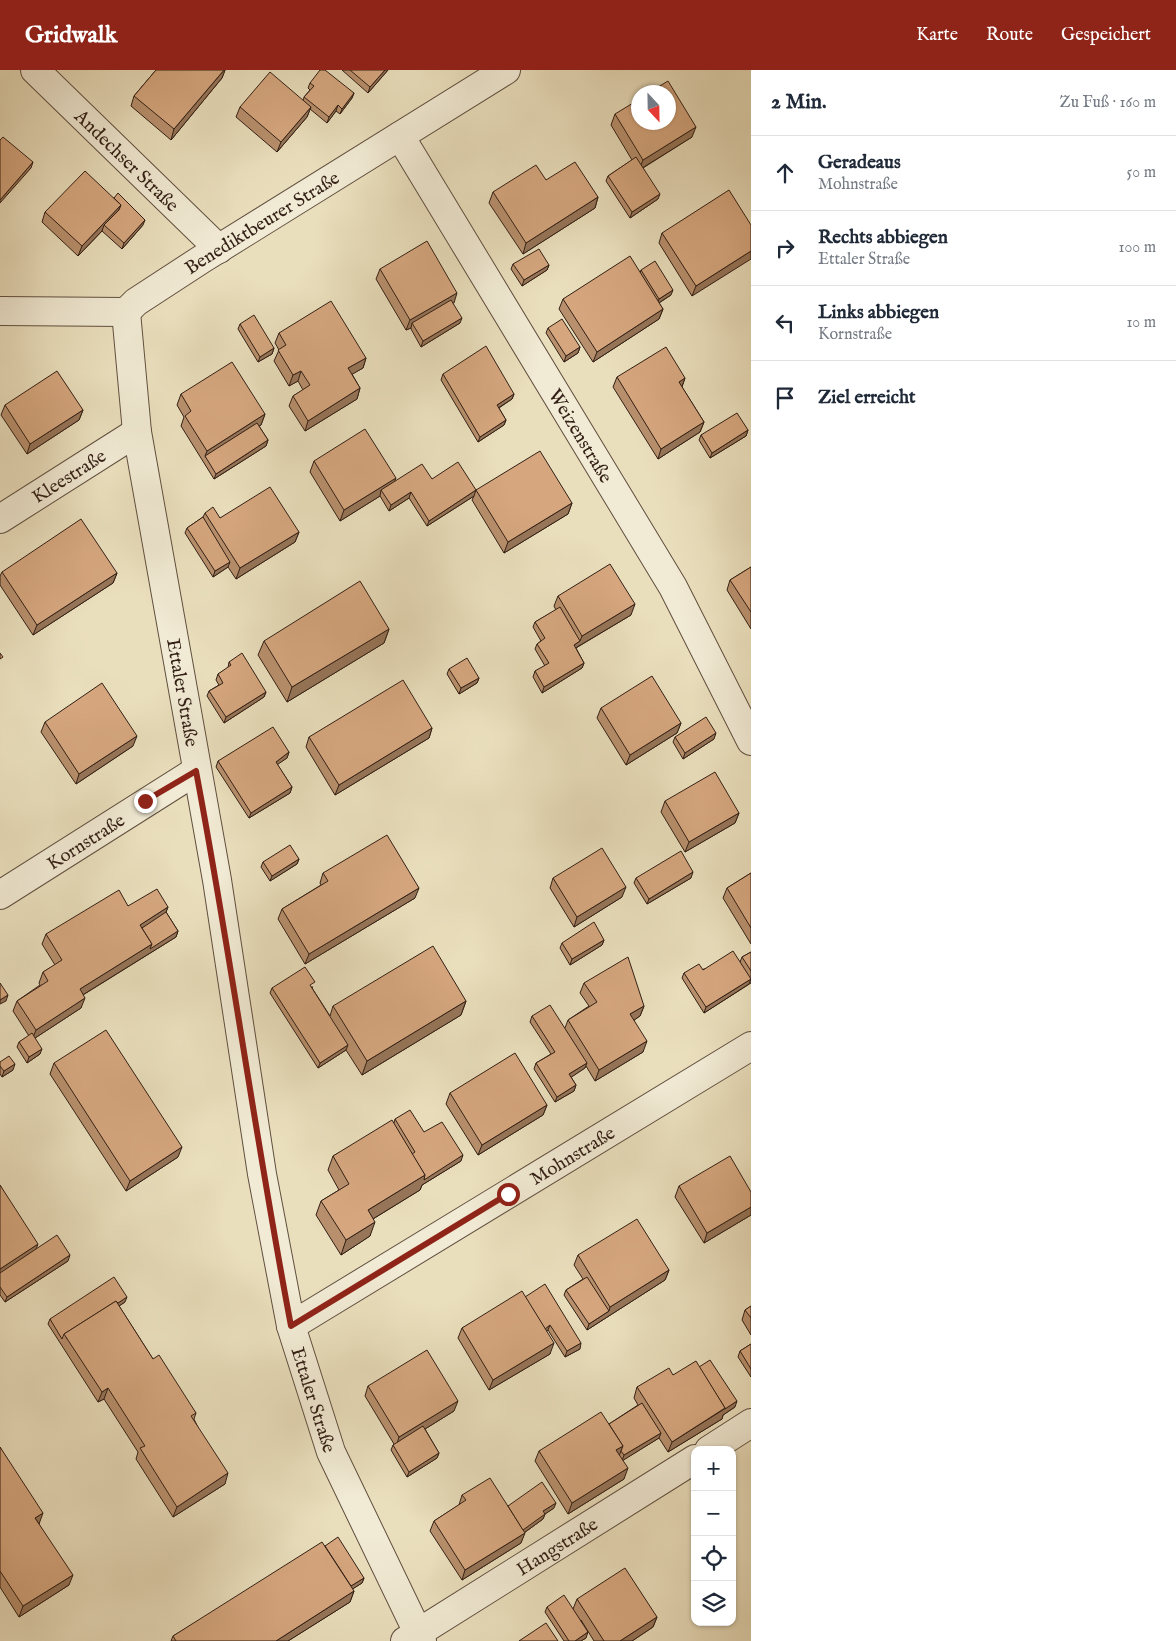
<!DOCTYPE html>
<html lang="de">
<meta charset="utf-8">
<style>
:root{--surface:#fff;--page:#f6f6f7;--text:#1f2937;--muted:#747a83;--line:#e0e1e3;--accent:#8f2418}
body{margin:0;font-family:"IM FELL English",serif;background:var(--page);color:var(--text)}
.controls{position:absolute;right:15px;bottom:15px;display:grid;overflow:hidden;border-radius:10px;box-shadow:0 1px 4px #0004}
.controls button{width:45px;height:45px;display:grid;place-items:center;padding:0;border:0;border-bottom:1px solid var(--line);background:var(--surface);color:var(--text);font:25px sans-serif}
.compass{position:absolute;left:631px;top:15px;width:45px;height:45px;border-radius:50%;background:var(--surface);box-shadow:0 1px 4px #0004;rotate:158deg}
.stop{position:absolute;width:15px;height:15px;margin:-11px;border:4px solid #8f2418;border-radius:50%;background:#fff}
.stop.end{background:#8f2418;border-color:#fff;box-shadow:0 1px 5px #0008}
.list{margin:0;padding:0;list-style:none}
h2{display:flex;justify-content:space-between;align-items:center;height:65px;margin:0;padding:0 20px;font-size:21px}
h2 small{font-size:16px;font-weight:400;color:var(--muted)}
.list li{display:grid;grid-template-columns:32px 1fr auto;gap:15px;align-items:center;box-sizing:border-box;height:75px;padding:0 20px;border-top:1px solid var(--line)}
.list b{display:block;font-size:19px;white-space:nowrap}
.list p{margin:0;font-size:16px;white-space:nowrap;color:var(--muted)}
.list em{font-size:16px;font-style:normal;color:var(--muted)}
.icon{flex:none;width:28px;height:28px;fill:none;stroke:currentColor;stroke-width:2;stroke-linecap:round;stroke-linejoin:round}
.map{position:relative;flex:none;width:751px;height:1571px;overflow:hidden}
header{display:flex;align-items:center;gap:30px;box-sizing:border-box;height:70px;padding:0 25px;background:var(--accent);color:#fff}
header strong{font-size:24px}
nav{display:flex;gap:28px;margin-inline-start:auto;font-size:18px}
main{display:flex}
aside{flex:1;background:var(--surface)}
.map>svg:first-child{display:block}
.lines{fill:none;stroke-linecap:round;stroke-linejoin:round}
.street-casing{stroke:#604f3f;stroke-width:30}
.street{stroke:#f1ead4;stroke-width:28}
.wall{fill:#b8906d;stroke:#321f15}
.shaded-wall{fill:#967559;stroke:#321f15}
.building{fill:#d6a77f;stroke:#321f15}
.route{stroke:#8f2418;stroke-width:6}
.labels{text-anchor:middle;stroke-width:4.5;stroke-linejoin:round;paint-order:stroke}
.street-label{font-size:19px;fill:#321f15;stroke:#f1ead4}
</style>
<header>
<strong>Gridwalk</strong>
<nav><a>Karte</a><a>Route</a><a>Gespeichert</a></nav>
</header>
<main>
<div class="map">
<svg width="751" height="1571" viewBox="0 0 751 1571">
<rect width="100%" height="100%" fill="#eadfbd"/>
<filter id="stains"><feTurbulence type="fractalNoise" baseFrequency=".004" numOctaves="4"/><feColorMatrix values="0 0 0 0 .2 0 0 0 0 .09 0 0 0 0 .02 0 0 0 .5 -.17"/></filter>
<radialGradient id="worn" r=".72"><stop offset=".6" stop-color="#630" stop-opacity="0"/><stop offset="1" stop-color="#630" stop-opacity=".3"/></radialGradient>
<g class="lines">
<g class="street-casing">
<g id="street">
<path id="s1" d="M35,0L219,179"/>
<path id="s2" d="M400,66L673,517L751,671"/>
<path id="s3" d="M0,241L126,242L136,232L202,189L506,0"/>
<path id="s4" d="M126,242L137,362L217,810L262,1104L291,1256L331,1382L422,1571"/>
<path id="s5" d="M0,449L137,362"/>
<path id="s6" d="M0,825L196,701"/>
<path id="s7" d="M291,1256L751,976"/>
<path d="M709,1380L751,1353"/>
<path id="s8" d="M405,1571L695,1389"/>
</g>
</g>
<use href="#street" class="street"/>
</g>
<g class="wall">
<path d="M156,0H225L222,8L171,70L131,36L134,26Z"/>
<path d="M342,0H388L368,23Z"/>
<path d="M310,13L354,23L352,28L340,44L336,41L327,53L310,39L307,47L277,82L236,47L240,37L303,31L304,27L310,20L308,18Z"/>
<path d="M615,44L692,67L643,98L658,129L630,148L606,111L608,106L632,90L611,55Z"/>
<path d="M546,110L598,127L595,138L523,184L489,133L493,122Z"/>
<path d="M114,128L143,155L122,179L102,161L78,186L42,152L45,142Z"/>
<path d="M751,155L692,226L659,173L662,163Z"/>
<path d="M513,194L549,195L547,200L522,216L511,199Z"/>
<path d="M380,199L453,234L460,253L421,277L411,259V258L406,260L376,209Z"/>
<path d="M641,200L671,225L659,233L663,239L659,249L593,292L559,239L563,229L640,203Z"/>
<path d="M240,254L274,278L272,284L258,292L238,259Z"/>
<path d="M548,258L580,277L578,283L564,292L546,263Z"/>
<path d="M279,263L366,288L363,298L352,304L360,318L357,329L305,361L289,336L293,326L303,320L298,311L289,316L274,291L279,280L275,273Z"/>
<path d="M443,304L514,324L512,329L499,338L506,350L504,355L478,372L441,310Z"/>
<path d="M617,307L685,308L682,317L704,352L700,362L658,389L613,317Z"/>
<path d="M181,324L265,344L261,355L259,356L268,370L266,376L214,409L181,356L184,347L177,335Z"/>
<path d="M5,335L83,340L79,350L27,384L1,345Z"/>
<path d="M748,360L746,366L710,388L699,370L701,365Z"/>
<path d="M314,391L394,412L432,409L476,420L572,433L568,444L504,483L472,430L474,426L427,456L409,428L389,441L380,426L340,451L310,402Z"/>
<path d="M205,443L220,448L299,462L295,472L236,509L228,497L213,507L185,463L187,458L203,447Z"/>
<path d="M751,497V559L727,520L730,510Z"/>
<path d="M2,502L117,503L113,513L33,565L0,515V506Z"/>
<path d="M558,526L631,545L576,578L584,593L582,598L542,623L533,607L535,601L545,596L535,579L537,574L541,571L533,557L535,552L556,540L554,536Z"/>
<path d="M389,559L384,573L287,632L258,585L264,571Z"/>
<path d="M229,592L266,622L264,627L224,653L207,626L209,621L219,615L216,610L218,604L228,598Z"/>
<path d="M449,599L479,608L477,613L459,624L447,604Z"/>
<path d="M601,638L681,653L677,663L626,695L597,648Z"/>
<path d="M45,652L133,676L76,714L41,662Z"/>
<path d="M432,658L429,668L335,725L306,677L309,667Z"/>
<path d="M675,667L714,669L683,689L673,672Z"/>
<path d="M289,682L287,688L277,694L292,717L290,723L249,748L216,697L218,691Z"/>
<path d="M665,731L739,743L735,753L685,782L661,742Z"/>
<path d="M299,789L297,794L270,811L261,797L263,792Z"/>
<path d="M323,803L415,828L305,894L278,849L282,839L321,815L320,813Z"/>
<path d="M751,803V874L723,828L727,818Z"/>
<path d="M553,808L622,827L574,857L550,818Z"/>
<path d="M636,808H691L647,834L634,813Z"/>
<path d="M128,836L168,837L166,842L178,861L176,867L83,925L81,938L35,968L40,984L27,993L17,977L19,972L29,966L13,941L17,931L40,915L39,913L43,902L55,895L42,874L46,864Z"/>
<path d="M604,870L602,875L570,895L560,878L562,873Z"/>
<path d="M751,882V913L704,943L682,908L684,903L740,892L742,887Z"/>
<path d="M584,913L644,936L640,946L634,950L643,982L595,1011L586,996L585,998L571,1007L576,1015L574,1021L555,1032L534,999L536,993L551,984L530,952L532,946L565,958L568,950L589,936L580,923Z"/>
<path d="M313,917L312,918L330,946L333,936L466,931L461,945L362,1005L346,980L318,998L270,923L272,918Z"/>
<path d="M0,992L13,1000L2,1007L0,1004Z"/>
<path d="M54,993L178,1087L126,1121L50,1004Z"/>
<path d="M450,1023L547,1035L543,1045L478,1085L446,1034Z"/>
<path d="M395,1049L424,1062L461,1091L422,1115L420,1120L373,1149L370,1166L341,1185L316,1145L321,1131L339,1120L328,1100L333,1086L394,1053Z"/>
<path d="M0,1115L36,1179L68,1191L5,1232L0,1225Z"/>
<path d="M679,1116L751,1122V1145L704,1173L675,1127Z"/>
<path d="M578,1185L669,1200L665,1210L587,1260L564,1225L566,1220L583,1209L574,1195Z"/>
<path d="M525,1227L580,1279L565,1287L548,1260L546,1262L550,1284L489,1320L458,1268L462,1258Z"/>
<path d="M125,1232L119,1236L153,1289L196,1343L194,1349L225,1414L173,1447L136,1389L138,1382L104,1329L98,1332L48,1254L50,1249Z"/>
<path d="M751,1236V1265L742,1250L745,1240Z"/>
<path d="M751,1274V1307L738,1287L740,1281Z"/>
<path d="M699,1297L735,1337L723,1345L722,1349L668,1382L659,1368L623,1390L624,1409L568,1444L535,1391L539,1381L609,1354L638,1335L634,1328L637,1317L673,1305Z"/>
<path d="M368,1316L454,1341L425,1359L439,1383L437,1388L407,1407L391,1380L393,1375L394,1374L365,1326Z"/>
<path d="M0,1377L39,1454L69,1515L19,1547L0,1517Z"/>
<path d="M462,1425L508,1436L554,1438L545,1444L543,1449L524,1463L521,1473L462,1510L430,1461L434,1451L459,1435Z"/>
<path d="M325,1476L364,1508L362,1513L352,1519L354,1521L350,1532L288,1571H171L173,1566Z"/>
<path d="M577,1529L657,1547L653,1557L632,1571H594L581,1550L586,1568L581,1571H564L545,1542L547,1537L573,1539Z"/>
</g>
<g class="shaded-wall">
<path d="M224,0H225L222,8L171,70L174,59Z"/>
<path d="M385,0H388L368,23L370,17Z"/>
<path d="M354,23L352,28L340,44L342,39Z"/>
<path d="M338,35L336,41L327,53L329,47Z"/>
<path d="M311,37L307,47L277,82L281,72Z"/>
<path d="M696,57L692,67L639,100L643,90Z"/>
<path d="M33,92L31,98L0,133V130Z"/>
<path d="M660,124L658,129L630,148L632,142Z"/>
<path d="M598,127L595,138L523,184L526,173Z"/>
<path d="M121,135L117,145L104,155L102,161L78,186L82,176Z"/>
<path d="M145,150L143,155L122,179L124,173Z"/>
<path d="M751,181V189L692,226L696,216Z"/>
<path d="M549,195L547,200L522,216L524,210Z"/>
<path d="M673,220L671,225L657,234L659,229Z"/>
<path d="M457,223L454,233L412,253L411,258L406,260L410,250Z"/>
<path d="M663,239L659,249L593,292L597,282Z"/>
<path d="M462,248L460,253L421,277L423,271Z"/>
<path d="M580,277L578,283L564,292L566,286Z"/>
<path d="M274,278L272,284L258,292L260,287Z"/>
<path d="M366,288L363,298L344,309L348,298Z"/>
<path d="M301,301L298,311L289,316L293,305Z"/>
<path d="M685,308L681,319L679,312Z"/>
<path d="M360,318L357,329L305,361L308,351Z"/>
<path d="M514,324L512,329L495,340L497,335Z"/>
<path d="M83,340L79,350L27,384L30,374Z"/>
<path d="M265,344L261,355L207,389L205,386L207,381Z"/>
<path d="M506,350L504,355L478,372L480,367Z"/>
<path d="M704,352L700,362L658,389L661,379Z"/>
<path d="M748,360L746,366L710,388L712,383Z"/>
<path d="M268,370L266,376L214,409L216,404Z"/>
<path d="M396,408L392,418L381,420L380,426L340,451L344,440Z"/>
<path d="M476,420L474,426L427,456L429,451Z"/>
<path d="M411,422L409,428L389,441L391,435Z"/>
<path d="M572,433L568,444L504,483L508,472Z"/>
<path d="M299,462L295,472L236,509L240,498Z"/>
<path d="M230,492L228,497L213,507L215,501Z"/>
<path d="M117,503L113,513L33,565L37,555Z"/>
<path d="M635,534L631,545L572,580L574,575L580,571L582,566Z"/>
<path d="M389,559L384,573L287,632L292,617Z"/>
<path d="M584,593L582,598L542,623L544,617Z"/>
<path d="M479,608L477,613L459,624L461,618Z"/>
<path d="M266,622L264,627L224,653L226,647Z"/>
<path d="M681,653L677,663L626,695L630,685Z"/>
<path d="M432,658L429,668L335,725L339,715Z"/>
<path d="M716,663L714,669L683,689L685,683Z"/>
<path d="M137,666L133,676L76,714L79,704Z"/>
<path d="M289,682L287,688L274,697L276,692Z"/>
<path d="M292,717L290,723L249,748L251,743Z"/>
<path d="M739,743L735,753L685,782L689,772Z"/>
<path d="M299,789L297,794L270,811L272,806Z"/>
<path d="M693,802L691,808L647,834L649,829Z"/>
<path d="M626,817L622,827L574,857L577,847Z"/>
<path d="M419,818L415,828L305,894L309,884Z"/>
<path d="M168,837L164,847L138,860L140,855Z"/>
<path d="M178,861L176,867L76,929L80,919L152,874Z"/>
<path d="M604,870L602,875L570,895L572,889Z"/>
<path d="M751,909L749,914L704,943L706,937Z"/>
<path d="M8,925L6,931L0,934V930Z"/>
<path d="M85,928L81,938L32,970L36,960Z"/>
<path d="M466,931L461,945L362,1005L367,991Z"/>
<path d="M644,936L640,946L627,955L630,944Z"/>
<path d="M647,971L643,982L595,1011L599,1000Z"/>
<path d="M348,975L346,980L318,998L320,993Z"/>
<path d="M42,979L40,984L27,993L29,987Z"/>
<path d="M587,993L585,998L567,1010L569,1004Z"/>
<path d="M15,994L13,1000L2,1007L4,1001Z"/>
<path d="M576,1015L574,1021L555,1032L557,1027Z"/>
<path d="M547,1035L543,1045L478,1085L482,1075Z"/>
<path d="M182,1077L178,1087L126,1121L130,1111Z"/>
<path d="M463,1085L461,1091L422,1115L420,1120L363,1155L368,1140L425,1105Z"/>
<path d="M751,1137V1145L704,1173L707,1163Z"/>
<path d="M375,1152L370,1166L341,1185L346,1170Z"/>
<path d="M38,1174L34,1185L0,1206V1199Z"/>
<path d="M70,1185L68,1191L5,1232L7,1227Z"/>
<path d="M669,1200L665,1210L587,1260L589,1254L609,1241L610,1237Z"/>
<path d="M127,1227L125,1232L68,1270L66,1267Z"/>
<path d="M550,1255L548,1260L539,1266L541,1261Z"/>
<path d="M554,1273L550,1284L489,1320L493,1310Z"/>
<path d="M581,1273L580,1279L565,1287L567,1281Z"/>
<path d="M108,1318L104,1329L98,1332L102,1322Z"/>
<path d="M458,1331L454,1341L396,1377L399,1367Z"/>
<path d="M737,1331L735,1337L723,1345L722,1349L668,1382L672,1372Z"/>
<path d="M661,1363L659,1368L622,1391L624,1385Z"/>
<path d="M623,1376L619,1386L616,1380Z"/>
<path d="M439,1383L437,1388L407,1407L409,1402Z"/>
<path d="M628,1398L624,1409L568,1444L572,1433Z"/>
<path d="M228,1403L225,1414L173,1447L177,1437Z"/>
<path d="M556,1433L554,1438L545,1444L543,1449L517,1468L519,1462L543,1441Z"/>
<path d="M43,1443L39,1454L35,1448Z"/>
<path d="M525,1463L521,1473L462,1510L465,1500Z"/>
<path d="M73,1505L69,1515L19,1547L23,1536Z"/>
<path d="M364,1508L362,1513L345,1524L347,1518Z"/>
<path d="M354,1521L350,1532L288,1571H276Z"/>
<path d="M657,1547L653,1557L632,1571H620Z"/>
<path d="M588,1562L586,1568L581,1571H575Z"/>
</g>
<g class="building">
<path d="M156,0H224L174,59L134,26Z"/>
<path d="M320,0H325L354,23L342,39L338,35L329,47L304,27L314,16L310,13Z"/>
<path d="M350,0H385L370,17Z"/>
<path d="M270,2L311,37L281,72L240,37Z"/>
<path d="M668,11L696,57L643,90L615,44L638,30V52H668V22H650Z"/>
<path d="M3,67L33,92L0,130V70Z"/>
<path d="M636,87L660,124L632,142L608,106Z"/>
<path d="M575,92L598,127L526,173L493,122L536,95L546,110Z"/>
<path d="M85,101L121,135L82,176L45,142Z"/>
<path d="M729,120L751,155V181L696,216L662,163Z"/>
<path d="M118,123L145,150L124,173L104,155L119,140L121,135L114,128Z"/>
<path d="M427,171L457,223L410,250L380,199Z"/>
<path d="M539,179L549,195L524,210L513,194Z"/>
<path d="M630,186L663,239L597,282L563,229Z"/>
<path d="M655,191L673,220L659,229L641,200Z"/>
<path d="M451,230L462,248L423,271L412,253Z"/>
<path d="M331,231L366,288L348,298L360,318L308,351L293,326L310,315L301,301L293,305L278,280L286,275L279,263Z"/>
<path d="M254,245L274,278L260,287L240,254Z"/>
<path d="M562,249L580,277L566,286L548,258Z"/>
<path d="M486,276L514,324L497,335L506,350L480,367L443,304Z"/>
<path d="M666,277L685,308L679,312L704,352L661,379L617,307Z"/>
<path d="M232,292L265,344L207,381L185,346L191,341L181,324Z"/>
<path d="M57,301L83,340L30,374L5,335Z"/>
<path d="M737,343L748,360L712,383L701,365Z"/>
<path d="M257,353L268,370L216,404L205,386Z"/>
<path d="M365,359L396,408L344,440L314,391Z"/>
<path d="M540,381L572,433L508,472L476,420Z"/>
<path d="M458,392L476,420L429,451L411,422L391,435L381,420L422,394L432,409Z"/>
<path d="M270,417L299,462L240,498L205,443L213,437L220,448Z"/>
<path d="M203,447L230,492L215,501L187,458Z"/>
<path d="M81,449L117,503L37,555L2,502Z"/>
<path d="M610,494L635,534L582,566L558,526Z"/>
<path d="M751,497V542L730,510Z"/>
<path d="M360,511L389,559L292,617L264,571Z"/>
<path d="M560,537L580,571L574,575L584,593L544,617L535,601L549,593L537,574L545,568L535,552Z"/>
<path d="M0,583L3,587L0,589Z"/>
<path d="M242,583L266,622L226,647L209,621L223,613L218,604L231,595L229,592Z"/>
<path d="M467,588L479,608L461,618L449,599Z"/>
<path d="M652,606L681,653L630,685L601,638Z"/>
<path d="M403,610L432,658L339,715L309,667Z"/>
<path d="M102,613L137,666L79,704L45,652Z"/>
<path d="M706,647L716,663L685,683L675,667Z"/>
<path d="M273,657L289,682L276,692L292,717L251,743L218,691Z"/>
<path d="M715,702L739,743L689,772L665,731Z"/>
<path d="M387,765L419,818L309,884L282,839L328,811L323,803Z"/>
<path d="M290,775L299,789L272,806L263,792Z"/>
<path d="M602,778L626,817L577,847L553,808Z"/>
<path d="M681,781L693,802L649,829L636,808Z"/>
<path d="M751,803V858L727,818Z"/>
<path d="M157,819L168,837L140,855L152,874L80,919L85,928L36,960L17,931L48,911L43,902L62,890L46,864L119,820L128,836Z"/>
<path d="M166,842L178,861L150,879L152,874L142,858Z"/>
<path d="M594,852L604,870L572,889L562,873Z"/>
<path d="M433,876L466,931L367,991L333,936Z"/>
<path d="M733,881L751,909L706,937L684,903L699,894L703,900Z"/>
<path d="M751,882V901L742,887Z"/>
<path d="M628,887L644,936L630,944L647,971L599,1000L568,950L597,932L584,913Z"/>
<path d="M305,897L315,912L310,915L348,975L320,993L272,918Z"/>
<path d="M0,913L8,925L0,930Z"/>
<path d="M550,935L587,993L569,1004L576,1015L557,1027L536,993L555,982L532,946Z"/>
<path d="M106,960L182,1077L130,1111L54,993Z"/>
<path d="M32,963L42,979L29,987L19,972Z"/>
<path d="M515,983L547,1035L482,1075L450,1023Z"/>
<path d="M9,986L15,994L4,1001L0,996V992Z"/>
<path d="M410,1040L424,1062L442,1052L463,1085L424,1110L425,1105L412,1084L415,1082L395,1049Z"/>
<path d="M392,1050L425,1105L368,1140L375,1152L346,1170L321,1131L349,1114L333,1086Z"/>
<path d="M730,1086L751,1122V1137L707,1163L679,1116Z"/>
<path d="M0,1115L38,1174L0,1199Z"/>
<path d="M637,1149L669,1200L610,1237L578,1185Z"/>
<path d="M57,1165L70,1185L7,1227L0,1217V1203Z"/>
<path d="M114,1207L127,1227L118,1233L116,1231L64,1264L62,1269L50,1249Z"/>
<path d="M587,1207L609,1241L589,1254L566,1220Z"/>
<path d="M545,1214L581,1273L567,1281L550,1255L545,1259L525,1227Z"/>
<path d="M522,1221L554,1273L493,1310L462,1258Z"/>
<path d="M116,1231L153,1289L159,1285L196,1343L191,1346L228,1403L177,1437L140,1378L145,1376L108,1318L102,1322L64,1264Z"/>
<path d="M751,1236V1248L745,1240Z"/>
<path d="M751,1274V1299L740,1281Z"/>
<path d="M427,1280L458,1331L399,1367L368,1316Z"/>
<path d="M710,1290L737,1331L725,1339V1338L699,1297Z"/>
<path d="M696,1291L725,1338L672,1372L637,1317L669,1298L673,1305Z"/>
<path d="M642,1333L661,1363L624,1385L621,1381L623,1376L609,1354Z"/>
<path d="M601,1342L623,1376L616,1380L628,1398L572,1433L539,1381Z"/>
<path d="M423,1356L439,1383L409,1402L393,1375Z"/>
<path d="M0,1377L43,1443L35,1448L73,1505L23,1536L0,1501Z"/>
<path d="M490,1408L525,1463L465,1500L434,1451L466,1430L462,1425Z"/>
<path d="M542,1412L556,1433L543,1441L545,1444L523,1460L508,1436Z"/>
<path d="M338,1467L364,1508L351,1516L325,1476Z"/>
<path d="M322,1472L354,1521L276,1571H176L173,1566Z"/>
<path d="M625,1498L657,1547L620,1571H604L577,1529Z"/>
<path d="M564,1525L588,1562L575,1571H569L547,1537Z"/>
<path d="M546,1553L558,1571H519Z"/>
</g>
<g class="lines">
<path class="route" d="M145,731L196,701C231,886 256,1072 291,1256L508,1124"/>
</g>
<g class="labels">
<g class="street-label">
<text dy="7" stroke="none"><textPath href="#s1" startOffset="129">Andechser Straße</textPath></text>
<text dy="7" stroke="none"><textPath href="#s3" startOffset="289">Benediktbeurer Straße</textPath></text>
<text dy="7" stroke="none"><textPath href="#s2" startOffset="350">Weizenstraße</textPath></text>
<text dy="7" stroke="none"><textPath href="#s5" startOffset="81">Kleestraße</textPath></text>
<text dy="7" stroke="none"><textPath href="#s4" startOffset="385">Ettaler Straße</textPath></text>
<text dy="7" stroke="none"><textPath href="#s6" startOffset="101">Kornstraße</textPath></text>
<text dy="7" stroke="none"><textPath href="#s7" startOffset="329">Mohnstraße</textPath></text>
<text dy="7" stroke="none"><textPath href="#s4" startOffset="1105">Ettaler Straße</textPath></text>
<text dy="7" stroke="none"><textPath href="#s8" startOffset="179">Hangstraße</textPath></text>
</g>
</g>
<rect width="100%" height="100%" filter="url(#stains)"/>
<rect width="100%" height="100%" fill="url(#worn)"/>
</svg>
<div class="controls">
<button>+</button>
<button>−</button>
<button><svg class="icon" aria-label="locate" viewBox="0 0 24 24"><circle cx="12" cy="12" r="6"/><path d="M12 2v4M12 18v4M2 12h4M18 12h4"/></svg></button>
<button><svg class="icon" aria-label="layers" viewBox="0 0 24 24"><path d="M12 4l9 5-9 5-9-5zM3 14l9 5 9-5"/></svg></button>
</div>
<svg class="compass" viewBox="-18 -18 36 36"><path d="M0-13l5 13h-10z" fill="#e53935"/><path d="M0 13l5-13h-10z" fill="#747a83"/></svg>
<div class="stop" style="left:508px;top:1124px"></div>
<div class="stop end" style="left:145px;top:731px"></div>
</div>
<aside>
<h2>2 Min.<small>Zu Fuß · 160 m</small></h2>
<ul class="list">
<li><svg class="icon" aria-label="ahead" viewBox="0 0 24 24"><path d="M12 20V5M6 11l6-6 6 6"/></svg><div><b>Geradeaus</b><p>Mohnstraße</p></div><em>50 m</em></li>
<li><svg class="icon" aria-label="right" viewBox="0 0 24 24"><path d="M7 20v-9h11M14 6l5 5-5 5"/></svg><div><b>Rechts abbiegen</b><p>Ettaler Straße</p></div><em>100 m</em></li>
<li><svg class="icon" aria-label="left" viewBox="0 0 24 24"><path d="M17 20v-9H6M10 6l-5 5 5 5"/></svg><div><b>Links abbiegen</b><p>Kornstraße</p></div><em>10 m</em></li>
<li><svg class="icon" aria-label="arrive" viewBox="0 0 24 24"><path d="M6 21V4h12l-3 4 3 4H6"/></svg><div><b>Ziel erreicht</b></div></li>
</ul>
</aside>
</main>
